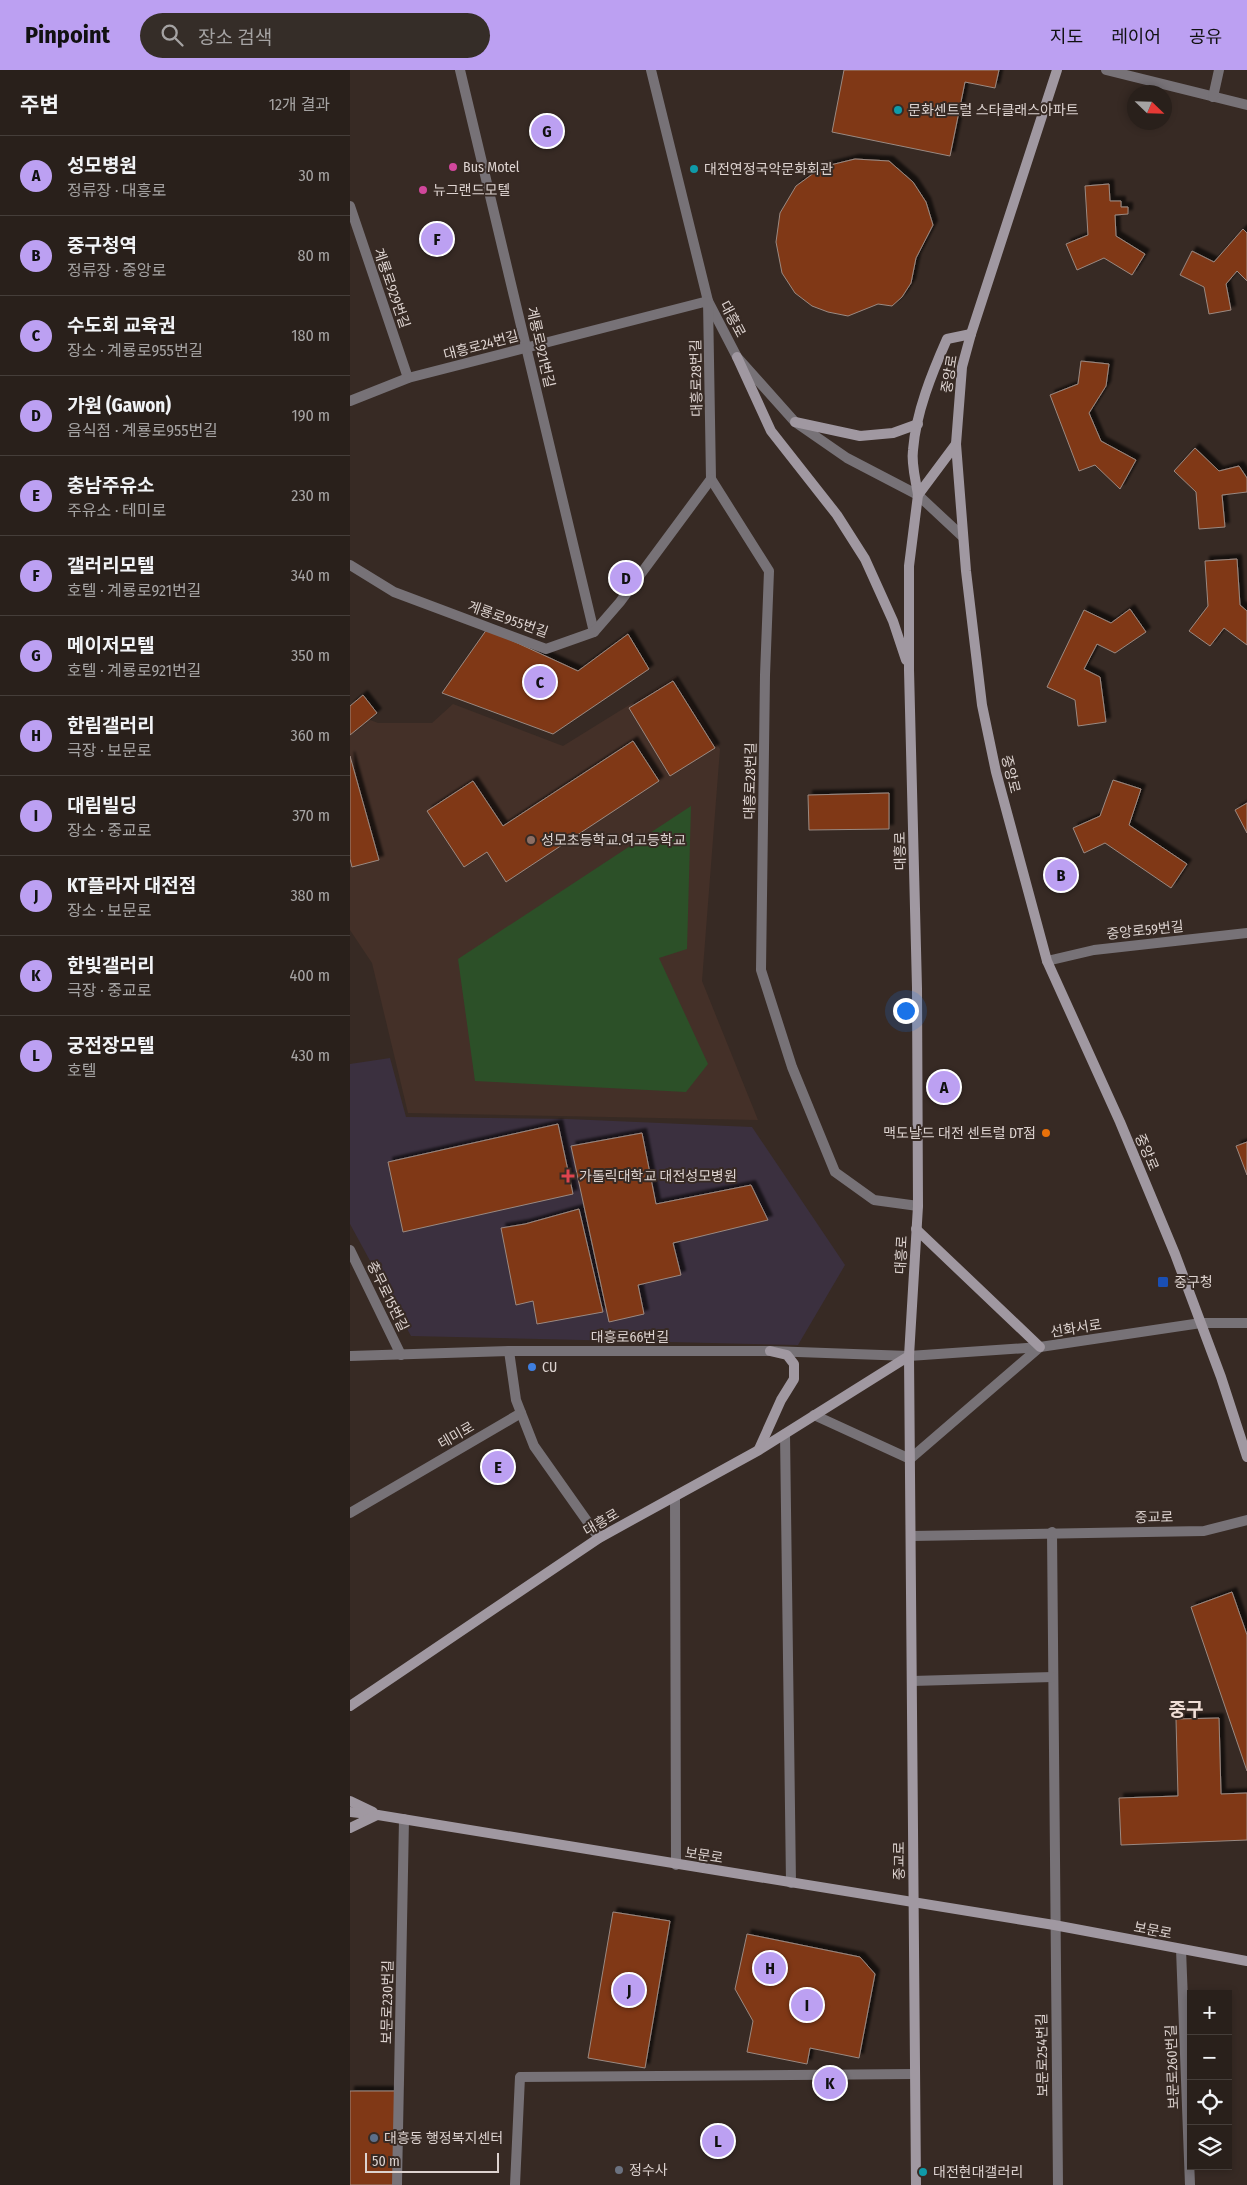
<!DOCTYPE html>
<html lang="ko">
<meta charset="utf-8">
<style>
:root{--surface:#29201b;--page:#352d28;--text:#f1f3f6;--muted:#a5a3a3;--line:#453e3a;--accent:#bca0f2}
body{margin:0;font-family:"Fira Sans Condensed","Noto Sans KR",sans-serif;background:var(--page);color:var(--text)}
.controls{position:absolute;right:15px;bottom:15px;display:grid;overflow:hidden;border-radius:0px;box-shadow:0 2px 8px #0003}
.controls button{width:45px;height:45px;display:grid;place-items:center;padding:0;border:0;border-bottom:1px solid var(--line);background:var(--surface);color:var(--text);font:25px sans-serif}
.compass{position:absolute;left:777px;top:15px;width:45px;height:45px;border-radius:50%;background:var(--surface);box-shadow:0 2px 8px #0003;rotate:113deg}
.scale{position:absolute;left:15px;bottom:12px;width:134px;box-sizing:border-box;padding-left:5px;border:2px solid #ddd3d0;border-top:0;font-size:14px;line-height:18px;white-space:nowrap;color:#ddd3d0;-webkit-text-stroke:4px #372a24;paint-order:stroke}
.you{position:absolute;left:555px;top:940px;width:18px;height:18px;margin:-12px;border:4px solid #fff;border-radius:50%;background:#1a73e8;box-shadow:0 0 0 8px #1a73e833}
.badge{display:grid;place-items:center;width:32px;height:32px;border-radius:50%;background:var(--accent);color:#111;font-size:16px;font-weight:700}
.pin{position:absolute;translate:-50% -50%;border:2px solid #fff;box-shadow:0 1px 5px #0006}
.list{margin:0;padding:0;list-style:none}
h2{display:flex;justify-content:space-between;align-items:center;height:65px;margin:0;padding:0 20px;font-size:21px}
h2 small{font-size:16px;font-weight:400;color:var(--muted)}
.list li{display:grid;grid-template-columns:32px 1fr auto;gap:15px;align-items:center;box-sizing:border-box;height:80px;padding:0 20px;border-top:1px solid var(--line)}
.list b{display:block;font-size:19px;white-space:nowrap}
.list p{margin:0;font-size:16px;white-space:nowrap;color:var(--muted)}
.list em{font-size:16px;font-style:normal;color:var(--muted)}
.icon{flex:none;width:28px;height:28px;fill:none;stroke:currentColor;stroke-width:2;stroke-linecap:round;stroke-linejoin:round}
.map{position:relative;flex:none;width:897px;height:2115px;overflow:hidden}
header{display:flex;align-items:center;gap:30px;box-sizing:border-box;height:70px;padding:0 25px;background:var(--accent);color:#111}
header strong{font-size:24px}
nav{display:flex;gap:28px;margin-inline-start:auto;font-size:18px}
.search{width:350px;height:45px;background:var(--page);display:flex;align-items:center;gap:12px;box-sizing:border-box;padding:0 18px;border-radius:28px;color:var(--muted);font-size:19px}
main{display:flex}
aside{flex:1;background:var(--surface)}
.map>svg:first-child{display:block}
.built{fill:#443028}
.medical{fill:#3b303f}
.grass{fill:#2c5028}
.building{fill:#803915;stroke:#9a8982;filter:url(#shadow)}
.lines{fill:none;stroke-linecap:round;stroke-linejoin:round}
.street{stroke:#777277;stroke-width:10}
.secondary{stroke:#a098a1;stroke-width:10}
.culture-dot{fill:#0f9aa8;stroke:#372a24;stroke-width:2}
.hotel-dot{fill:#d1479c;stroke:#372a24;stroke-width:2}
.education-dot{fill:#8d6e63;stroke:#372a24;stroke-width:2}
.food-dot{fill:#e8710a;stroke:#372a24;stroke-width:2}
.health-dot{fill:#e0444e;stroke:#372a24;stroke-width:2}
.transit-dot{fill:#1a4fb4;stroke:#372a24;stroke-width:2}
.shop-dot{fill:#3f7fe0;stroke:#372a24;stroke-width:2}
.service-dot{fill:#5c6f8a;stroke:#372a24;stroke-width:2}
.worship-dot{fill:#6b7280;stroke:#372a24;stroke-width:2}
.labels{text-anchor:middle;stroke-width:4;stroke-linejoin:round;paint-order:stroke}
.poi-label{font-size:14px;fill:#ddd3d0;stroke:#372a24;text-anchor:start}
.street-label{font-size:14px;fill:#ddd3d0;stroke:#372a24}
.district-label{font-size:19px;font-weight:bold;fill:#f1dfd7;stroke:#372a24}
</style>
<header>
<strong>Pinpoint</strong>
<div class="search"><svg class="icon" aria-label="search" viewBox="0 0 24 24"><circle cx="10" cy="10" r="6"/><path d="M15 15l6 6"/></svg>장소 검색</div>
<nav><a>지도</a><a>레이어</a><a>공유</a></nav>
</header>
<main>
<aside>
<h2>주변<small>12개 결과</small></h2>
<ul class="list">
<li><span class="badge">A</span><div><b>성모병원</b><p>정류장 · 대흥로</p></div><em>30 m</em></li>
<li><span class="badge">B</span><div><b>중구청역</b><p>정류장 · 중앙로</p></div><em>80 m</em></li>
<li><span class="badge">C</span><div><b>수도회 교육권</b><p>장소 · 계룡로955번길</p></div><em>180 m</em></li>
<li><span class="badge">D</span><div><b>가원 (Gawon)</b><p>음식점 · 계룡로955번길</p></div><em>190 m</em></li>
<li><span class="badge">E</span><div><b>충남주유소</b><p>주유소 · 테미로</p></div><em>230 m</em></li>
<li><span class="badge">F</span><div><b>갤러리모텔</b><p>호텔 · 계룡로921번길</p></div><em>340 m</em></li>
<li><span class="badge">G</span><div><b>메이저모텔</b><p>호텔 · 계룡로921번길</p></div><em>350 m</em></li>
<li><span class="badge">H</span><div><b>한림갤러리</b><p>극장 · 보문로</p></div><em>360 m</em></li>
<li><span class="badge">I</span><div><b>대림빌딩</b><p>장소 · 중교로</p></div><em>370 m</em></li>
<li><span class="badge">J</span><div><b>KT플라자 대전점</b><p>장소 · 보문로</p></div><em>380 m</em></li>
<li><span class="badge">K</span><div><b>한빛갤러리</b><p>극장 · 중교로</p></div><em>400 m</em></li>
<li><span class="badge">L</span><div><b>궁전장모텔</b><p>호텔</p></div><em>430 m</em></li>
</ul>
</aside>
<div class="map">
<svg width="897" height="2115" viewBox="0 0 897 2115">
<defs>
<filter id="shadow"><feDropShadow dx="4.5" dy="-4.5" stdDeviation="1" flood-color="#0009"/></filter>
</defs>
<rect width="100%" height="100%" fill="#372a24"/>
<path class="built" d="M326,606L370,679L352,911L408,1050L58,1043L22,893L0,860V642L28,653H82L103,634L213,676Z"/>
<path class="medical" d="M40,988L56,1047L218,1049L402,1057L495,1195L448,1275L61,1266L0,1154V994Z"/>
<path class="grass" d="M341,736L337,879L309,888L358,994L336,1022L125,1011L108,889Z"/>
<g class="building">
<path d="M494,0H649L645,18L615,12L600,86L482,62Z"/>
<path d="M505,89L539,91L563,112L576,132L583,155L566,188L561,213L552,227L542,236L528,234L498,246L478,242L462,236L445,223L432,203L426,172L430,143L446,116L472,97Z"/>
<path d="M759,114L760,131H771V137H778V144L765,145L766,166L795,184L782,205L754,188L727,200L716,174L738,165L735,116Z"/>
<path d="M893,159L897,163V211L887,201L876,214L881,240L859,244L854,217L830,205L842,181L864,192Z"/>
<path d="M731,291L759,294L756,316L739,343L751,371L786,390L770,419L745,395L729,401L700,325L728,314Z"/>
<path d="M845,378L869,401L889,396L897,408V422L872,425L875,457L849,459L846,422L824,401Z"/>
<path d="M887,489L890,535L897,541V575L874,558L860,576L839,561L858,536L855,491Z"/>
<path d="M780,539L796,562L765,583L747,574L734,599L750,607L756,652L728,656L725,630L697,617L734,540L761,553Z"/>
<path d="M137,559L228,601L278,564L299,599L203,664L92,623Z"/>
<path d="M323,611L365,678L320,706L279,638Z"/>
<path d="M13,625L27,643L0,665V636Z"/>
<path d="M283,671L309,711L156,812L137,782L114,797L77,741L123,711L153,756Z"/>
<path d="M0,686L29,790L2,797L0,789Z"/>
<path d="M763,710L791,719L779,755L837,794L821,818L755,773L734,783L723,758L750,746Z"/>
<path d="M539,723V759L459,760L458,725Z"/>
<path d="M897,733V763L885,740Z"/>
<path d="M208,1054L223,1124L53,1162L38,1092Z"/>
<path d="M292,1063L306,1134L401,1115L418,1150L323,1173L331,1205L288,1215L294,1244L259,1252L221,1076Z"/>
<path d="M897,1072V1105L886,1076Z"/>
<path d="M229,1139L253,1242L187,1254L183,1231L166,1235L151,1158L175,1154Z"/>
<path d="M882,1522L897,1565V1701L841,1537Z"/>
<path d="M869,1648L871,1724L897,1723V1770L771,1775L769,1728L828,1726L826,1649Z"/>
<path d="M263,1842L320,1851L295,1998L238,1988Z"/>
<path d="M397,1864L510,1887L525,1904L509,1988L460,1978L457,1994L397,1982L403,1951L385,1919Z"/>
<path d="M0,2021H48L46,2115H0Z"/>
</g>
<g class="lines">
<g class="street">
<path d="M110,0L244,562"/>
<path d="M301,0L358,231L387,287L445,352L497,388L568,425L612,466"/>
<path d="M756,0L897,35"/>
<path d="M863,27L869,0"/>
<path d="M0,136L58,308"/>
<path d="M0,331L58,308L358,231L361,409L419,501L415,605L411,900L442,997L485,1102L524,1130L568,1136"/>
<path d="M0,495L44,522L196,579L244,562L270,532L361,409"/>
<path d="M697,891L744,880L897,863"/>
<path d="M0,1180L51,1285"/>
<path d="M159,1281L166,1330L184,1376L249,1468"/>
<path d="M0,1286L159,1281H420L559,1286L690,1277L851,1253H897"/>
<path d="M464,1345L560,1389L690,1277"/>
<path d="M435,1364L441,1813"/>
<path d="M325,1426L326,1795"/>
<path d="M0,1443L171,1343"/>
<path d="M702,1462L708,2115"/>
<path d="M561,1466L854,1461L897,1450"/>
<path d="M562,1611L703,1607"/>
<path d="M831,1879L840,2115"/>
<path d="M47,2115L54,1749"/>
<path d="M165,2115L170,2007L565,2004"/>
</g>
<g class="secondary">
<path d="M707,0L621,264L612,297L606,374L616,501L632,635L646,702L697,891L770,1052L825,1184L871,1307L897,1387"/>
<path d="M387,287L421,361L487,445L515,489L543,551L556,590"/>
<path d="M445,352L510,366L543,363L568,354"/>
<path d="M568,425C566,411 561,394 563,380C566,342 582,303 597,269L621,264"/>
<path d="M566,1159L690,1277"/>
<path d="M409,1379L431,1330L444,1309V1294L437,1285L420,1281"/>
<path d="M0,1636L249,1468L409,1380L559,1286"/>
<path d="M0,1731L23,1742"/>
<path d="M0,1742L28,1745L704,1855L897,1891"/>
<path d="M0,1758L27,1745"/>
<path d="M566,2115L559,1286L568,1136L567,918L559,600V496L568,425L606,374"/>
</g>
</g>
<g class="culture-dot">
<circle cx="548" cy="40" r="5"/>
<circle cx="344" cy="99" r="5"/>
<circle cx="573" cy="2102" r="5"/>
</g>
<g class="hotel-dot">
<circle cx="103" cy="97" r="5"/>
<circle cx="73" cy="120" r="5"/>
</g>
<circle class="education-dot" cx="181" cy="770" r="5"/>
<circle class="food-dot" cx="696" cy="1063" r="5"/>
<path class="health-dot" d="M215.5 1098.5h5v5h5v5h-5v5h-5v-5h-5v-5h5z"/>
<rect class="transit-dot" x="807" y="1206" width="12" height="12" rx="2.5"/>
<circle class="shop-dot" cx="182" cy="1297" r="5"/>
<circle class="service-dot" cx="24" cy="2068" r="5"/>
<circle class="worship-dot" cx="269" cy="2100" r="5"/>
<g class="labels">
<g class="poi-label">
<text x="558" y="45">문화센트럴 스타클래스아파트</text>
<text x="113" y="102">Bus Motel</text>
<text x="354" y="104">대전연정국악문화회관</text>
<text x="83" y="125">뉴그랜드모텔</text>
<text x="191" y="775">성모초등학교.여고등학교</text>
<text x="686" y="1068" text-anchor="end">맥도날드 대전 센트럴 DT점</text>
<text x="229" y="1111">가톨릭대학교 대전성모병원</text>
<text x="824" y="1217">중구청</text>
<text x="192" y="1302">CU</text>
<text x="34" y="2073">대흥동 행정복지센터</text>
<text x="279" y="2105">정수사</text>
<text x="583" y="2107">대전현대갤러리</text>
</g>
<g class="street-label">
<text transform="translate(42 218) rotate(71)" y="5">계룡로929번길</text>
<text transform="translate(383 249) rotate(62)" y="5">대흥로</text>
<text transform="translate(131 275) rotate(-15)" y="5">대흥로24번길</text>
<text transform="translate(191 277) rotate(77)" y="5">계룡로921번길</text>
<text transform="translate(599 304) rotate(-81)" y="5">중앙로</text>
<text transform="translate(346 308) rotate(-91)" y="5">대흥로28번길</text>
<text transform="translate(158 549) rotate(19)" y="5">계룡로955번길</text>
<text transform="translate(661 704) rotate(76)" y="5">중앙로</text>
<text transform="translate(400 711) rotate(-89)" y="5">대흥로28번길</text>
<text transform="translate(550 781) rotate(-91)" y="5">대흥로</text>
<text transform="translate(795 860) rotate(-6)" y="5">중앙로59번길</text>
<text transform="translate(797 1082) rotate(67)" y="5">중앙로</text>
<text transform="translate(551 1185) rotate(-87)" y="5">대흥로</text>
<text transform="translate(38 1226) rotate(64)" y="5">충무로15번길</text>
<text transform="translate(726 1258) rotate(-9)" y="5">선화서로</text>
<text x="280" y="1272">대흥로66번길</text>
<text transform="translate(106 1365) rotate(-30)" y="5">테미로</text>
<text transform="translate(804 1447) rotate(-1)" y="5">중교로</text>
<text transform="translate(251 1452) rotate(-30)" y="5">대흥로</text>
<text transform="translate(354 1785) rotate(9)" y="5">보문로</text>
<text transform="translate(549 1791) rotate(-90)" y="5">중교로</text>
<text transform="translate(803 1860) rotate(11)" y="5">보문로</text>
<text transform="translate(37 1932) rotate(-89)" y="5">보문로230번길</text>
<text transform="translate(692 1985) rotate(-91)" y="5">보문로254번길</text>
<text transform="translate(822 1997) rotate(-92)" y="5">보문로260번길</text>
</g>
<g class="district-label">
<text x="836" y="1646">중구</text>
</g>
</g>
</svg>
<div class="controls">
<button>+</button>
<button>−</button>
<button><svg class="icon" aria-label="locate" viewBox="0 0 24 24"><circle cx="12" cy="12" r="6"/><path d="M12 2v4M12 18v4M2 12h4M18 12h4"/></svg></button>
<button><svg class="icon" aria-label="layers" viewBox="0 0 24 24"><path d="M12 4l9 5-9 5-9-5zM3 14l9 5 9-5"/></svg></button>
</div>
<svg class="compass" viewBox="-18 -18 36 36"><path d="M0-13l5 13h-10z" fill="#e53935"/><path d="M0 13l5-13h-10z" fill="#a5a3a3"/></svg>
<div class="scale">50 m</div>
<div class="you"></div>
<div class="pin badge" style="left:594px;top:1017px">A</div>
<div class="pin badge" style="left:711px;top:805px">B</div>
<div class="pin badge" style="left:190px;top:612px">C</div>
<div class="pin badge" style="left:276px;top:508px">D</div>
<div class="pin badge" style="left:148px;top:1397px">E</div>
<div class="pin badge" style="left:87px;top:169px">F</div>
<div class="pin badge" style="left:197px;top:61px">G</div>
<div class="pin badge" style="left:420px;top:1898px">H</div>
<div class="pin badge" style="left:457px;top:1935px">I</div>
<div class="pin badge" style="left:279px;top:1920px">J</div>
<div class="pin badge" style="left:480px;top:2013px">K</div>
<div class="pin badge" style="left:368px;top:2071px">L</div>
</div>
</main>
